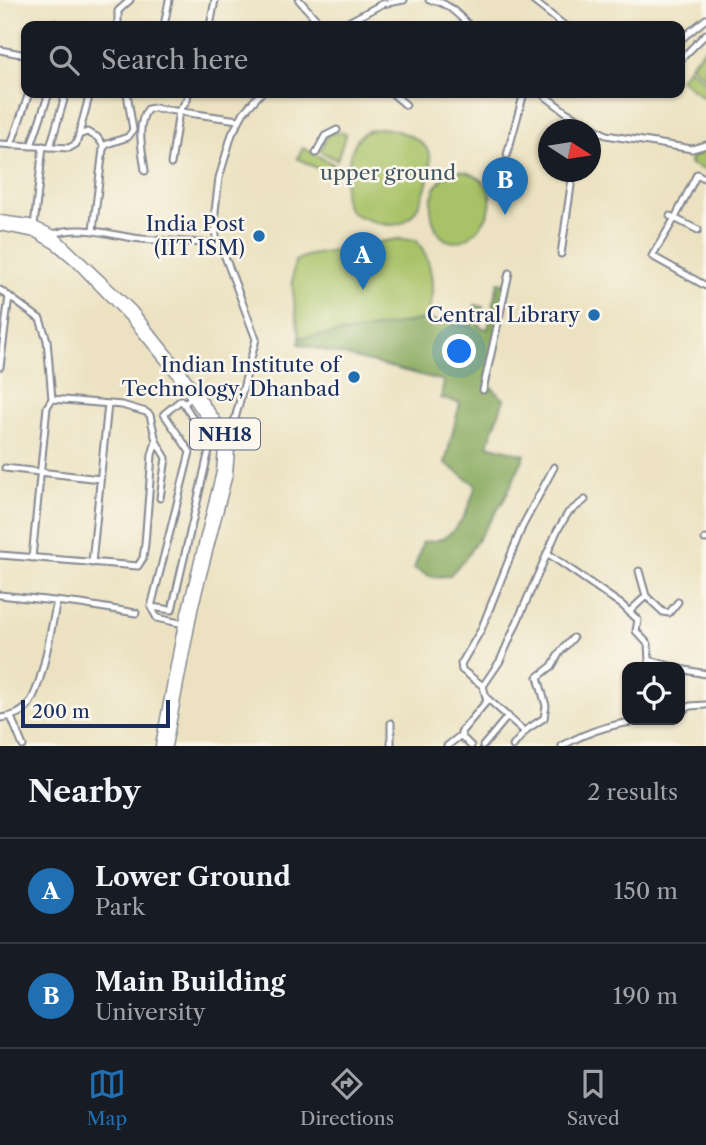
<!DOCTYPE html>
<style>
:root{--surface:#171b24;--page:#242831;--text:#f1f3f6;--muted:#9ea1a6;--line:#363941;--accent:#1f6fb2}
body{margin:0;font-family:"Libre Caslon Text",serif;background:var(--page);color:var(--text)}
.controls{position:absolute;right:21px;bottom:21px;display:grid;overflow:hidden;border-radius:14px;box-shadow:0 2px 5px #0004}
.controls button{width:63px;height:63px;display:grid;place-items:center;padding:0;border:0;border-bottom:2px solid var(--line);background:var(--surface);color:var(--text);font:35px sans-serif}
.compass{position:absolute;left:538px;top:119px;width:63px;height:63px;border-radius:50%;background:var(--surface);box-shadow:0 2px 5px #0004;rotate:102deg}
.scale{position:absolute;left:21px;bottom:18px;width:149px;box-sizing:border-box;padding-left:7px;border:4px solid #1b2f5e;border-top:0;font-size:19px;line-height:24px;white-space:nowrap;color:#1b2f5e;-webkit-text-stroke:5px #fbf7ec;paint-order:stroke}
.you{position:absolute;left:460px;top:352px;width:24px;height:24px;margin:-18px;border:5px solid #fff;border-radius:50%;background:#1a73e8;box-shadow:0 0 0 10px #1a73e833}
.badge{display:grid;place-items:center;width:46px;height:46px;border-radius:50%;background:var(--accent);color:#fff;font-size:23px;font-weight:700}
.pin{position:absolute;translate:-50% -58px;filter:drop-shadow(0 2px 4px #0008)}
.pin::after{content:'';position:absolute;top:37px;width:24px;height:21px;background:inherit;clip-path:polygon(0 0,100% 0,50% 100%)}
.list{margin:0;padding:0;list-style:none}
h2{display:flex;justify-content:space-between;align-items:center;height:91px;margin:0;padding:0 28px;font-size:30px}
h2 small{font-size:23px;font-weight:400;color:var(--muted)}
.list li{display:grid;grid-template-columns:46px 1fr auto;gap:21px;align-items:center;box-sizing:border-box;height:105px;padding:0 28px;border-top:2px solid var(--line)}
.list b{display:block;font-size:26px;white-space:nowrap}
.list p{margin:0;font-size:23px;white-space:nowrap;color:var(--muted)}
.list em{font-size:23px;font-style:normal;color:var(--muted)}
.icon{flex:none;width:38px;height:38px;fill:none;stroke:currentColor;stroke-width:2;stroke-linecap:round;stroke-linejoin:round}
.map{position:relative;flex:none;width:706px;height:746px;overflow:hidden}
.search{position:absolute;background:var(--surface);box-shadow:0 2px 5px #0004;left:21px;right:21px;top:21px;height:77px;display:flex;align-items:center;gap:18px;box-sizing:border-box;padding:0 24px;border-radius:14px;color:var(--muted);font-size:26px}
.sheet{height:301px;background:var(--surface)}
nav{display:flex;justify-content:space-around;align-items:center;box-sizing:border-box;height:98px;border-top:2px solid var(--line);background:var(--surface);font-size:19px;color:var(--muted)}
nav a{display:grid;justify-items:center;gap:4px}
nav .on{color:var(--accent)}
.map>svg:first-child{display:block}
.green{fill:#a9c268;stroke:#627863;stroke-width:2}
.forest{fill:#86a85c;stroke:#506c5d;stroke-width:2}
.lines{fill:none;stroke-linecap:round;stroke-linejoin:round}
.minor-casing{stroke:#848890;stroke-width:9}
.highway-casing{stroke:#848890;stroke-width:11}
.minor{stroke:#fff;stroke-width:5}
.highway{stroke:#fff;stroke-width:8}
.poi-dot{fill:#1f6fb2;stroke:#fbf7ec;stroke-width:2.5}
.labels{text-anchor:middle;stroke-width:5;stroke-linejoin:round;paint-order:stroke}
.shield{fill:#fbf7ec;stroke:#5e6b89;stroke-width:2}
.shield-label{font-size:19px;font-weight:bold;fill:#1b2f5e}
.park-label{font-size:21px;fill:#465b61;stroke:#fbf7ec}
.poi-label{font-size:21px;fill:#1b2f5e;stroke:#fbf7ec;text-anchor:end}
</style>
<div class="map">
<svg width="706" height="746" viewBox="0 0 706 746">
<rect width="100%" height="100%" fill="#fbf7ec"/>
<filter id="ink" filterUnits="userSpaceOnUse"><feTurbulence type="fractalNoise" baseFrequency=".0143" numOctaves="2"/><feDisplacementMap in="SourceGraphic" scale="14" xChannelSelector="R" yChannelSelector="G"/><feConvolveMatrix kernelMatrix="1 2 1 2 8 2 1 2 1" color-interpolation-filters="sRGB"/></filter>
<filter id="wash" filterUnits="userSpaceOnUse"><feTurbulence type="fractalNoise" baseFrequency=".00686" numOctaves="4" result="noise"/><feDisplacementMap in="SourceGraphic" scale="28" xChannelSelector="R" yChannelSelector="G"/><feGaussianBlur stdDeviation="1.57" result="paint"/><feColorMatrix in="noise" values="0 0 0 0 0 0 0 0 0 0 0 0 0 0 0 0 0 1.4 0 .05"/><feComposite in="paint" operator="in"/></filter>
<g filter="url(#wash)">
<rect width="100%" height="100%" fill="#ece2c1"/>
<g class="green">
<path d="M706,47V78L690,65Z"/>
<path d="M688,68L706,82V93L703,97L680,79Z"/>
<path d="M380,128C394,129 419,136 427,149C437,164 422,207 409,218C398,229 383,225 369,220C362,218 351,214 347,207C339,194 350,146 360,136C365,130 373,130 380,128Z"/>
<path d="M343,132L346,134L337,160L320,151L328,134Z"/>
<path d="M303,148L335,165L330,175L297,158Z"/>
<path d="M704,151L706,153V171L690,164L691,158Z"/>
<path d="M460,171C534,184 453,284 433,221C426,198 437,174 460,171Z"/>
<path d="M397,239L416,240C433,259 437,295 426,319L359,331L300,338C296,313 289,285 295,261L306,256Z"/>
</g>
<path class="forest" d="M498,282L506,283L486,382L504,399L488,445L525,455L504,500L465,559L449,576L432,577L414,569L423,542C430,541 439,541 445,537C463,526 470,504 476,485L445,463L460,403L441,398L444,381L299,344L300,338L359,331L426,319L471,326L475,305L483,307L479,327L488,329Z"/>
</g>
<g filter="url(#ink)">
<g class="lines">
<g class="minor-casing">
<g id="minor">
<path d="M299,0L322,26"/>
<path d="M429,0C447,1 457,14 470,26"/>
<path d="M532,0L565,26"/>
<path d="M52,26L53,23"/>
<path d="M118,26V11L130,0"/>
<path d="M164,26L169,0"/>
<path d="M210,26L215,0"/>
<path d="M341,26L382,4L404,0"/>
<path d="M680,40L706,19"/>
<path d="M0,50L26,55"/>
<path d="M680,60L706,34"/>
<path d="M392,93L406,105"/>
<path d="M541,93L566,112L606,135L692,149L706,145"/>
<path d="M79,134L90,93"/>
<path d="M0,144L69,148L76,144L79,135L87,132L97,137L104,146"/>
<path d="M11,145L29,93"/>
<path d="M31,146L49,93"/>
<path d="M50,147L66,93"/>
<path d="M316,153L325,136L337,130"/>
<path d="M507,155L524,93"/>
<path d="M171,164L179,111L187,100L188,93"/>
<path d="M145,171C143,153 135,124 148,109L154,108L238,120"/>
<path d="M706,179L697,174L675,218L652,256L706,286"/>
<path d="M670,216L698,230"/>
<path d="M34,226L43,146"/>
<path d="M93,230L103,149L107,144L128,137L133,130L127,93"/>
<path d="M51,235C81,223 111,236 142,239C167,241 193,243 218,243"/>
<path d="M561,254L573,172"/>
<path d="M0,290L40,319L47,340L52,399"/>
<path d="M0,367L9,296"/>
<path d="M483,390L509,273"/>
<path d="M184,404L181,400L164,414L190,452L151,607L172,610L210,446L184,404L193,396"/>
<path d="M226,436L235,419L256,339L224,254L216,238L215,211L219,178L232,134L244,112L261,93"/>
<path d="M5,468L100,479"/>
<path d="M705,539H706"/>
<path d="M547,553L622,605L638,620L636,631L648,644L649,660L674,667"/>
<path d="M0,555L138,566L143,558L145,544L152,455L156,441"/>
<path d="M32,558L47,407L52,399L122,405L146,412L150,415L156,441L166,458L160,498"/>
<path d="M92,563L108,404"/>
<path d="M639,571L646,596L663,612L669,613L678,602"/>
<path d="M0,595L81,604L136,613"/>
<path d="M151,607L157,618L184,624"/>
<path d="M629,612L646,596"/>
<path d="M680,669L706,674"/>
<path d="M483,686L462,670L461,664L481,630L522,527L554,467"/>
<path d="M488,699L525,732"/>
<path d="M680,712L690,706L706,705"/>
<path d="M11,717L23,746"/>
<path d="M0,718C12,717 22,714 29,704C43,684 51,627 57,601"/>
<path d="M391,723V746"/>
<path d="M447,746L461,735"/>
<path d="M471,746L462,737L461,732L487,701L483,686L500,661L557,531L568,513L585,500"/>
<path d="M483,746L508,716"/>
<path d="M513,746L526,730L544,718L546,706L538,677L552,666L560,652L573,638"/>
<path d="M562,746C590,730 623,721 654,720"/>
</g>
</g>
<g class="highway-casing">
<g id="highway">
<path d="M0,220L29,224L52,234L132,310L181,371L221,427L230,449L228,474L194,605L167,746"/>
<path d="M0,226L36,233L56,245L75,261L132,320L174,371L218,435L223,449L221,472L181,634L160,746"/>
</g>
</g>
<use href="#minor" class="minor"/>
<use href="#highway" class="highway"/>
</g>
</g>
<g class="poi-dot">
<circle cx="259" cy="236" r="7"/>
<circle cx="594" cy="315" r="7"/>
<circle cx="354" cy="377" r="7"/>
</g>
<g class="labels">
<rect class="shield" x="190" y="418.5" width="70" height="31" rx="5"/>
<g class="shield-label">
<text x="225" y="441">NH18</text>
</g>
<g class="park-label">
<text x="388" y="180">upper ground</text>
</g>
<g class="poi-label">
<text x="245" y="231">India Post<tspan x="245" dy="24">(IIT ISM)</tspan></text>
<text x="580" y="322">Central Library</text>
<text x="340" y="372">Indian Institute of<tspan x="340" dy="24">Technology, Dhanbad</tspan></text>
</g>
</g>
</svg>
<div class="controls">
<button><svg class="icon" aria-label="locate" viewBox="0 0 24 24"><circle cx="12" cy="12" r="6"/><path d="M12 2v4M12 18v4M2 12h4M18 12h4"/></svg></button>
</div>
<svg class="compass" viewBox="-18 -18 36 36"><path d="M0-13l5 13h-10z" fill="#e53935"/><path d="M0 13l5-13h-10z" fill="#9ea1a6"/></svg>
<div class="scale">200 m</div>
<div class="you"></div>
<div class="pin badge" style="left:363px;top:290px">A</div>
<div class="pin badge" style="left:505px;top:215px">B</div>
<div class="search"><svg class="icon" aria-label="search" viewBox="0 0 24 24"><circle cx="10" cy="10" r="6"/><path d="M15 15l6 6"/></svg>Search here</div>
</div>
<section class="sheet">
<h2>Nearby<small>2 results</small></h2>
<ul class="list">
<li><span class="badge">A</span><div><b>Lower Ground</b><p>Park</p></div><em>150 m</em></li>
<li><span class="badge">B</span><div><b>Main Building</b><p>University</p></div><em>190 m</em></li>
</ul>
</section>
<nav>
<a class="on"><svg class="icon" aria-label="map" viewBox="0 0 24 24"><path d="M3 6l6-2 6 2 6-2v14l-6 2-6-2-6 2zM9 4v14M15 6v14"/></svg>Map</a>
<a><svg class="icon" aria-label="directions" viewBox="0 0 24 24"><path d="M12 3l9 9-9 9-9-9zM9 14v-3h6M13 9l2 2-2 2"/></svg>Directions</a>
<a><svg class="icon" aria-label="saved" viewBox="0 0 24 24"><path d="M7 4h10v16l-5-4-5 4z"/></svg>Saved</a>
</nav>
